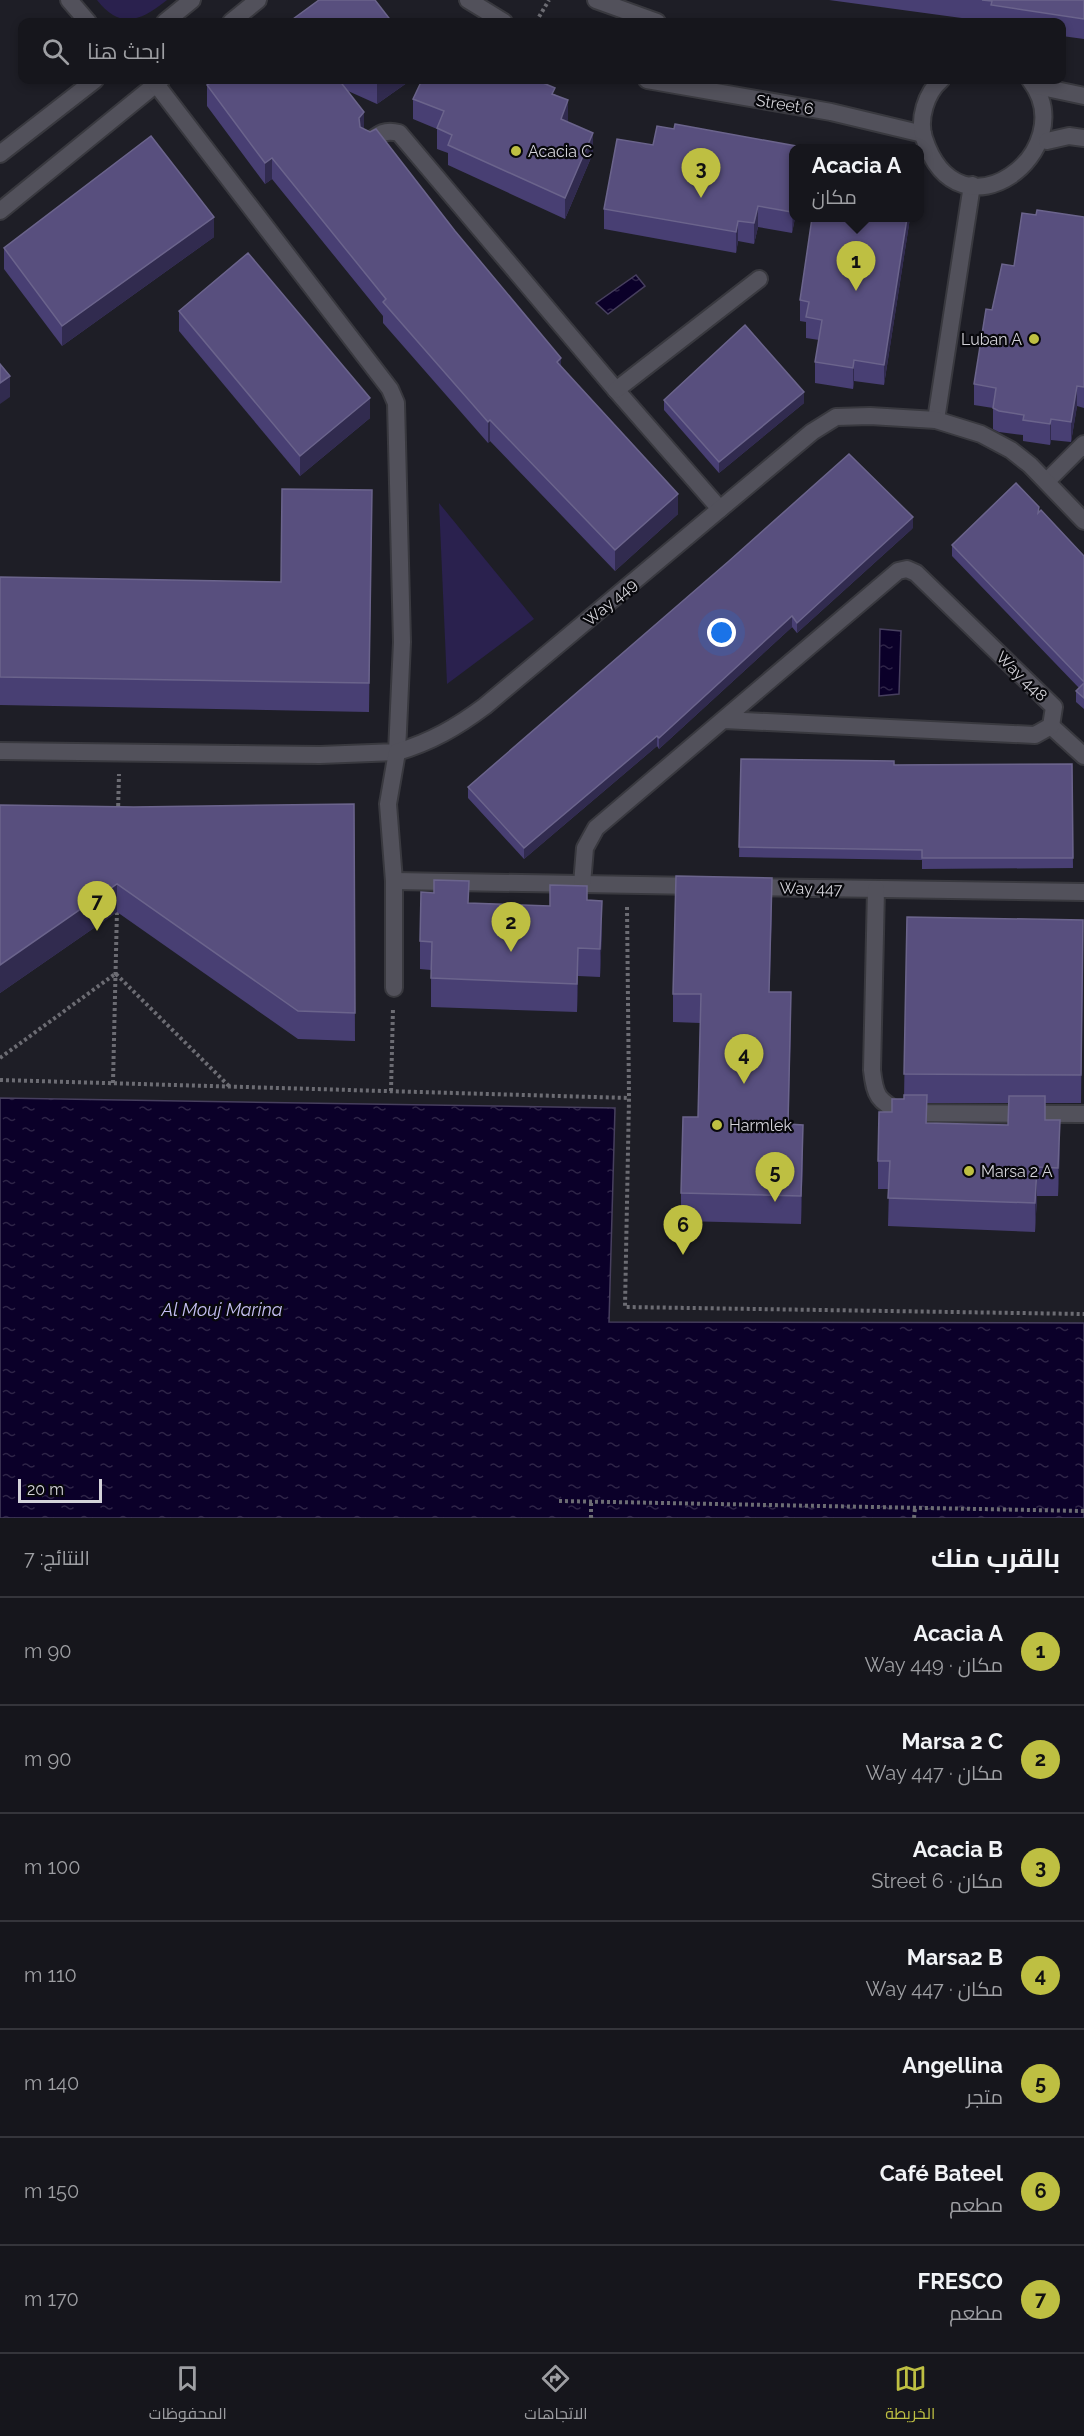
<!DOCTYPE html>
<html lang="ar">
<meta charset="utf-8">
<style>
:root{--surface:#16161c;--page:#1f1f25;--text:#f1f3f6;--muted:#9e9fa3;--line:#35353b;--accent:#bebf42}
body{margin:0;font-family:Raleway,Cairo,sans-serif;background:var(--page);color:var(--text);direction:rtl}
.scale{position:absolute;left:18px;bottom:15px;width:84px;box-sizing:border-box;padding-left:6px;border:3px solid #d4d3d9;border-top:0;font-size:16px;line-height:21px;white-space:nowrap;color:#d4d3d9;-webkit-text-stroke:4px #08080c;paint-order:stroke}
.you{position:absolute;left:722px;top:633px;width:21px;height:21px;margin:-15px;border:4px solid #fff;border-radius:50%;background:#1a73e8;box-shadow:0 0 0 9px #1a73e833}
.badge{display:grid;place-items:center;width:39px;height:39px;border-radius:50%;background:var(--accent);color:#111;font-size:20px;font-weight:700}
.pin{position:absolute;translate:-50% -50px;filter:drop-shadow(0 2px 3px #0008)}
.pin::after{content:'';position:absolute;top:32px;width:21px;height:18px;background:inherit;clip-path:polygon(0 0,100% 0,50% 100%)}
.popup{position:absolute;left:789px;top:144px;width:135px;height:78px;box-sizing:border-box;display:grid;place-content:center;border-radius:12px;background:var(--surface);filter:drop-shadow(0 2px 4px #0005);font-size:20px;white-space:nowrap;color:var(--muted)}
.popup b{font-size:22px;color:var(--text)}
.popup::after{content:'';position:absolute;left:50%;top:100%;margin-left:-12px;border:12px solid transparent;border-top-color:var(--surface)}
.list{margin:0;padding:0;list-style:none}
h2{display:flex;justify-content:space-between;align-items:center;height:78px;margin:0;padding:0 24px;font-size:26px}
h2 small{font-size:20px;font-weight:400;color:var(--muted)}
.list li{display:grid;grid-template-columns:39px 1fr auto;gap:18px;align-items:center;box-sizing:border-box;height:108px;padding:0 24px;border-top:2px solid var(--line)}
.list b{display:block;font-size:22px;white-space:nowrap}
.list p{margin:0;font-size:20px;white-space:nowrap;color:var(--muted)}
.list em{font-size:20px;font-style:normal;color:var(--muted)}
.icon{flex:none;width:33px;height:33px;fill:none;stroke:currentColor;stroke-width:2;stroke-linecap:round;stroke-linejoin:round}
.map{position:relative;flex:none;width:1084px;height:1518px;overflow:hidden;direction:ltr}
.search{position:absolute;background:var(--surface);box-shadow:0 3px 9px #0003;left:18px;right:18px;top:18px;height:66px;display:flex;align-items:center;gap:15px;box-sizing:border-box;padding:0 21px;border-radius:12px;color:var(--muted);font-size:22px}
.sheet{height:834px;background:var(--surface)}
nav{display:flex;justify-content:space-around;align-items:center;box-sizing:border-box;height:84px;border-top:2px solid var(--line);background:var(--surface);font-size:16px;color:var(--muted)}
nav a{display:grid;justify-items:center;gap:3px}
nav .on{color:var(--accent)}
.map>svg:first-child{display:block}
.park{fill:#2a214e}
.water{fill:url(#water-ripples);stroke:#473f5e;stroke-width:1.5}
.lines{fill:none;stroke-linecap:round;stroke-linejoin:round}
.minor-casing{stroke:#39393f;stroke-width:20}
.tertiary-casing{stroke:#39393f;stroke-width:20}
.path{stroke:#6c6c73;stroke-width:4;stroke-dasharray:3 3;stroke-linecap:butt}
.minor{stroke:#52515b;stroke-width:16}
.tertiary{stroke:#52515b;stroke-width:16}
.wall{fill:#483f73;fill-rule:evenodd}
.shaded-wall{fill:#312b4f}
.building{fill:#584f7e;stroke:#6b648c;stroke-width:1.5}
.poi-dot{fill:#bebf42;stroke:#08080c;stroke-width:2}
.labels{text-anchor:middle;stroke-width:4.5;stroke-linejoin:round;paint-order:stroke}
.street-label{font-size:16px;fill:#d4d3d9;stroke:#08080c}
.poi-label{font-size:16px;fill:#d4d3d9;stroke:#08080c;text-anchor:start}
.water-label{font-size:18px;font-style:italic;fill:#c6c0f4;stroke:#08080c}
</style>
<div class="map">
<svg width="1084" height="1518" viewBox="0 0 1084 1518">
<defs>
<pattern id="water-ripples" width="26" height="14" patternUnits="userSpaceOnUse" patternTransform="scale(1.5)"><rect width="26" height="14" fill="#0b0029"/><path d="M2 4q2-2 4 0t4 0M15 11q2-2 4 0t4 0" fill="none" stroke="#2e2447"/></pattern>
</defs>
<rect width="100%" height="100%" fill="#1e1e26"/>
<g class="park">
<path d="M97,0H167C141,21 120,30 97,0Z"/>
<path d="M439,503L534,619L447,684Z"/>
</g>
<g class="water">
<path d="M636,275L645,286L608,314L596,303Z"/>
<path d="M880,629L901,631L899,694L879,696Z"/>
<path d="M0,1098L615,1108L609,1322L1084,1323V1518H0Z"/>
</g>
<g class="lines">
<g class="minor-casing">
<g id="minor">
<path d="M69,0L88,22"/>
<path d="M165,22L192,0"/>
<path d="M231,22L258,0"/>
<path d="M369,142C379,134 385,129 399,133L616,390L720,509"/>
<path d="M0,154L95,80"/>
<path d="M0,211L161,80"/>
<path d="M616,390L759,279"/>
<path d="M936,420L972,185"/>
<path d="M1047,481L1084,444"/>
<path d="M1051,726L1084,756"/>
<path d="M0,751L320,755L397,752L402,642L396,403L390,389L156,84"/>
<path d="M394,881L699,886"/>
<path d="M582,884L585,848L596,828L898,571L907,569L916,573L1054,707L1051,726L1035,735L724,720"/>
<path d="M749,887L1084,892"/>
<path d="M876,889L872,1070C875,1097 878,1100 901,1113L1084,1114"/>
<path d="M394,988V881L388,804L397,752C431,742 457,727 485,706L812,432L836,417L870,416L936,420L981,434L1011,450L1030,465L1084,521"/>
</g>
</g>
<g class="tertiary-casing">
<g id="tertiary">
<path d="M468,0L504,22"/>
<path d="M596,0L657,22"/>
<path d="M647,80L831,112L923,134"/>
<path d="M941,80C926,93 918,119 924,138C959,246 1084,150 1030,80"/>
<path d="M1037,86L1084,96"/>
<path d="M1047,141L1069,136L1084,138"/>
</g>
</g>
<g class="path">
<path d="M536,22L549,0"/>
<path d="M118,812L119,774"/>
<path d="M627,907L629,1098"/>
<path d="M116,974L230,1087"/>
<path d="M0,1058L115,974"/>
<path d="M0,1080L629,1098L625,1307L1084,1314"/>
<path d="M113,1083L117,909"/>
<path d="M391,1091L393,1008"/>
<path d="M559,1501L1084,1511"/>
<path d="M591,1518V1502"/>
<path d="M914,1518L915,1508"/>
</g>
<use href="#minor" class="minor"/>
<use href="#tertiary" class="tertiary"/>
</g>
<g class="wall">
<path d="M829,0H1084V39L1062,36V22H991Z"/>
<path d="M215,80H411L377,104L348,91L364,129L455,231L678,514L615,571L490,441L488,443L383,323V316L272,179L265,184L207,106V85Z"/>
<path d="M555,94L568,121V122L593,153L565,219L448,165V153L437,149V129L413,119V99Z"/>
<path d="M674,129L796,146L793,218H795L792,233L758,227L754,244L738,241L736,253L604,229V209L653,145Z"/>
<path d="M1036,215L1084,217V408L1077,406L1071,442L1051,440L1050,445L1023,441V435L999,432L993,429V408L974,405V384L992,310L1014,266Z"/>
<path d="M910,218L884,385L854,381L853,389L815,383V362L819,340L806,338V322L800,321V300Z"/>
<path d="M214,237L62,346L4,269V248Z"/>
<path d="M179,311L370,418L300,476L179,331Z"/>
<path d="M664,400L804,403L719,473L664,410Z"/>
<path d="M372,490L369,712L0,705V577L281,582Z"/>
<path d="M1039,512L1084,556V709L1076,702V691L1079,688L952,556V545Z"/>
<path d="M913,528L797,633L792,627L659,749L657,746L524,859L468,798V787Z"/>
<path d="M741,759L894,765L1072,764L1073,868L922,869V860L739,857Z"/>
<path d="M354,804L355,1041L298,1039L117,912L0,993V805L134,807Z"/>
<path d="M587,900L602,929L600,977L578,976L577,1012L431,1007V970L420,969V941L469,903L550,906Z"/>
<path d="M772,906L769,992L791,1021L788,1124L803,1153L801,1224L681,1221V1193L698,1117L700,1023L673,1022V994Z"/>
<path d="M907,917L1083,949L1081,1103H1045V1120L1060,1149L1058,1196H1037L1035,1232L888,1226L889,1189H878V1161L892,1112L904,1099ZM927,1103H1008V1125L927,1123Z"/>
</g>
<g class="shaded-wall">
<path d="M382,80H411L377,104V83Z"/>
<path d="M568,100V121L561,139V119Z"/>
<path d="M364,112V133L359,139V118Z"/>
<path d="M593,133V153L565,219V198Z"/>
<path d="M272,158V179L265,184V163Z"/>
<path d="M758,206V227L754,244V223Z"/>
<path d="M793,208V218H795L792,233Z"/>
<path d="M214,217V237L62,346V326Z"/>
<path d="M907,218H910L884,385V365Z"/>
<path d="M738,221V241L736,253V232Z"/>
<path d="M561,358V379L557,362Z"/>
<path d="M854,360V381L853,389V368Z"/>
<path d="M10,376V397L0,404V383Z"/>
<path d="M1077,386V406L1071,442V422Z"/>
<path d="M804,392V403L719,473V462Z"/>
<path d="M370,398V418L300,476V456Z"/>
<path d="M1051,419V440L1050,445V424Z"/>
<path d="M490,420V441L488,443V422Z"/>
<path d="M678,494V514L615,571V550Z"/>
<path d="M913,517V528L797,633V623Z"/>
<path d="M792,616V627L659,749V738Z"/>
<path d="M657,736V746L524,859V848Z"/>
<path d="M772,878V906L769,1020V992Z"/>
<path d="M117,884V912L0,993V965Z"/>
<path d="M602,901V929L600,977V949Z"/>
<path d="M578,948V976L577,1012V984Z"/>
<path d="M791,992V1021L788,1153V1124Z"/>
<path d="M1060,1120V1149L1058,1196V1168Z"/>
<path d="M803,1125V1153L801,1224V1196Z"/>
<path d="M1037,1167V1196L1035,1232V1203Z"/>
</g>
<g class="building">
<path d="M319,0H375L392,22H289Z"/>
<path d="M982,0H1084V19L991,5L992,1Z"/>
<path d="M215,80H339L364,112L359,118L360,127L370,132L376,129L455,231L561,358L557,362L678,494L615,550L490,420L488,422L383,302L386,299L272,158L265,163L207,85Z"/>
<path d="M368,80H382L377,83Z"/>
<path d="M422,80H536L555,88L552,94L568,100L561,119L593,133L565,198L448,145L452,135L437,128L444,111L413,99Z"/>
<path d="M675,124L796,146V148H793L792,212L758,206L754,223L738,221L736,232L604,209L617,139L653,145L657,126L674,129Z"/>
<path d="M151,136L214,217L62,326L4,248Z"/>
<path d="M1037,210L1084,217V387L1077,386L1071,422L1051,419L1050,424L1023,420L1024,415L999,411L993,408L996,388L974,384L986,309L992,310L1002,264L1014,266L1022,213L1036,215Z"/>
<path d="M812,218H907L884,365L854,360L853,368L815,362L822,320L806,317L809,302L800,300Z"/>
<path d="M248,253L370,398L300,456L179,311Z"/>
<path d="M745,325L804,392L719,462L664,400Z"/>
<path d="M0,364L10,376L0,383Z"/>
<path d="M849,454L913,517L797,623L792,616L659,738L657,736L524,848L468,787L729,561Z"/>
<path d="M1016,483L1039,507L1038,513L1041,510L1084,556V682L952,545Z"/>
<path d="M282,489L372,490L369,683L0,677V577L281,582Z"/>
<path d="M1084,683V698L1076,691Z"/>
<path d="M741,759L894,761V765L1072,764L1073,858H922V850L739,847Z"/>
<path d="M354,804L355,1013L298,1011L117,884L0,965V805L134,807Z"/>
<path d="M676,876L772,878L769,992H791L788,1124L803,1125L801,1196L681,1193L683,1117H698L701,994H673Z"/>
<path d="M434,880L469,881L468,903L550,906V885L587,886V900L602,901L600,949L578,948L577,984L431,978L432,942L420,941L421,892L434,893Z"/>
<path d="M907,917L1083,920L1081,1075L904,1074Z"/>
<path d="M904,1095H927L926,1123L1008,1125L1009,1096H1045V1120H1060L1058,1168L1037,1167L1035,1203L888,1198L890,1161H878L879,1112H892V1099H904Z"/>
</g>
<g class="poi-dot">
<circle cx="516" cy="151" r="6"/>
<circle cx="1034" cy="339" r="6"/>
<circle cx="717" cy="1125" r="6"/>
<circle cx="969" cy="1171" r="6"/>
</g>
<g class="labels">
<g class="street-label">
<text transform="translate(785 104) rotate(9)" y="6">Street 6</text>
<text transform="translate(610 602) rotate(-40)" y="6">Way 449</text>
<text transform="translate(1022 676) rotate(44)" y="6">Way 448</text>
<text transform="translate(811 888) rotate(1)" y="6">Way 447</text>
</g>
<g class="poi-label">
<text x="528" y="157">Acacia C</text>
<text x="1022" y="345" text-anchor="end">Luban A</text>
<text x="729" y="1131">Harmlek</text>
<text x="981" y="1177">Marsa 2 A</text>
</g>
<g class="water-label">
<text x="222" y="1316">Al Mouj Marina</text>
</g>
</g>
</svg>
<div class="scale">20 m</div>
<div class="you"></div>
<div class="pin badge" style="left:856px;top:291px">1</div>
<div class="popup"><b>Acacia A</b>مكان</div>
<div class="pin badge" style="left:511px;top:952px">2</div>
<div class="pin badge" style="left:701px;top:198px">3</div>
<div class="pin badge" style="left:744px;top:1084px">4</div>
<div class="pin badge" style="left:775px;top:1202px">5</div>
<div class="pin badge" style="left:683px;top:1255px">6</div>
<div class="pin badge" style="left:97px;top:931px">7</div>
<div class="search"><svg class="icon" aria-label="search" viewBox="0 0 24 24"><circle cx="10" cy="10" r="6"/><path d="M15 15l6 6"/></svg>ابحث هنا</div>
</div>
<section class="sheet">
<h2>بالقرب منك<small>النتائج: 7</small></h2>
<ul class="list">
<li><span class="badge">1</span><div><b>Acacia A</b><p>مكان · Way 449</p></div><em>90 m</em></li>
<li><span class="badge">2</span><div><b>Marsa 2 C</b><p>مكان · Way 447</p></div><em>90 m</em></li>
<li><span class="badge">3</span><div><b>Acacia B</b><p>مكان · Street 6</p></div><em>100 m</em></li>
<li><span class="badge">4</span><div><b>Marsa2 B</b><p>مكان · Way 447</p></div><em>110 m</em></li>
<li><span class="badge">5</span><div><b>Angellina</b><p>متجر</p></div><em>140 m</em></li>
<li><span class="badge">6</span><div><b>Café Bateel</b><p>مطعم</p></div><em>150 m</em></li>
<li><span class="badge">7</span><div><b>FRESCO</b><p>مطعم</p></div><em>170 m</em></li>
</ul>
</section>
<nav>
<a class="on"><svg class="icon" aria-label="map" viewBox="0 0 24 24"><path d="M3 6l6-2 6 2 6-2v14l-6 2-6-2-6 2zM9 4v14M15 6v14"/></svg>الخريطة</a>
<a><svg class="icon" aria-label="directions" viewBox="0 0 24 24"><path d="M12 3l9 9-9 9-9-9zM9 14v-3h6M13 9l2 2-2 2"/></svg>الاتجاهات</a>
<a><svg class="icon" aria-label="saved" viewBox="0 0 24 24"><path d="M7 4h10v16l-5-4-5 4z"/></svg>المحفوظات</a>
</nav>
